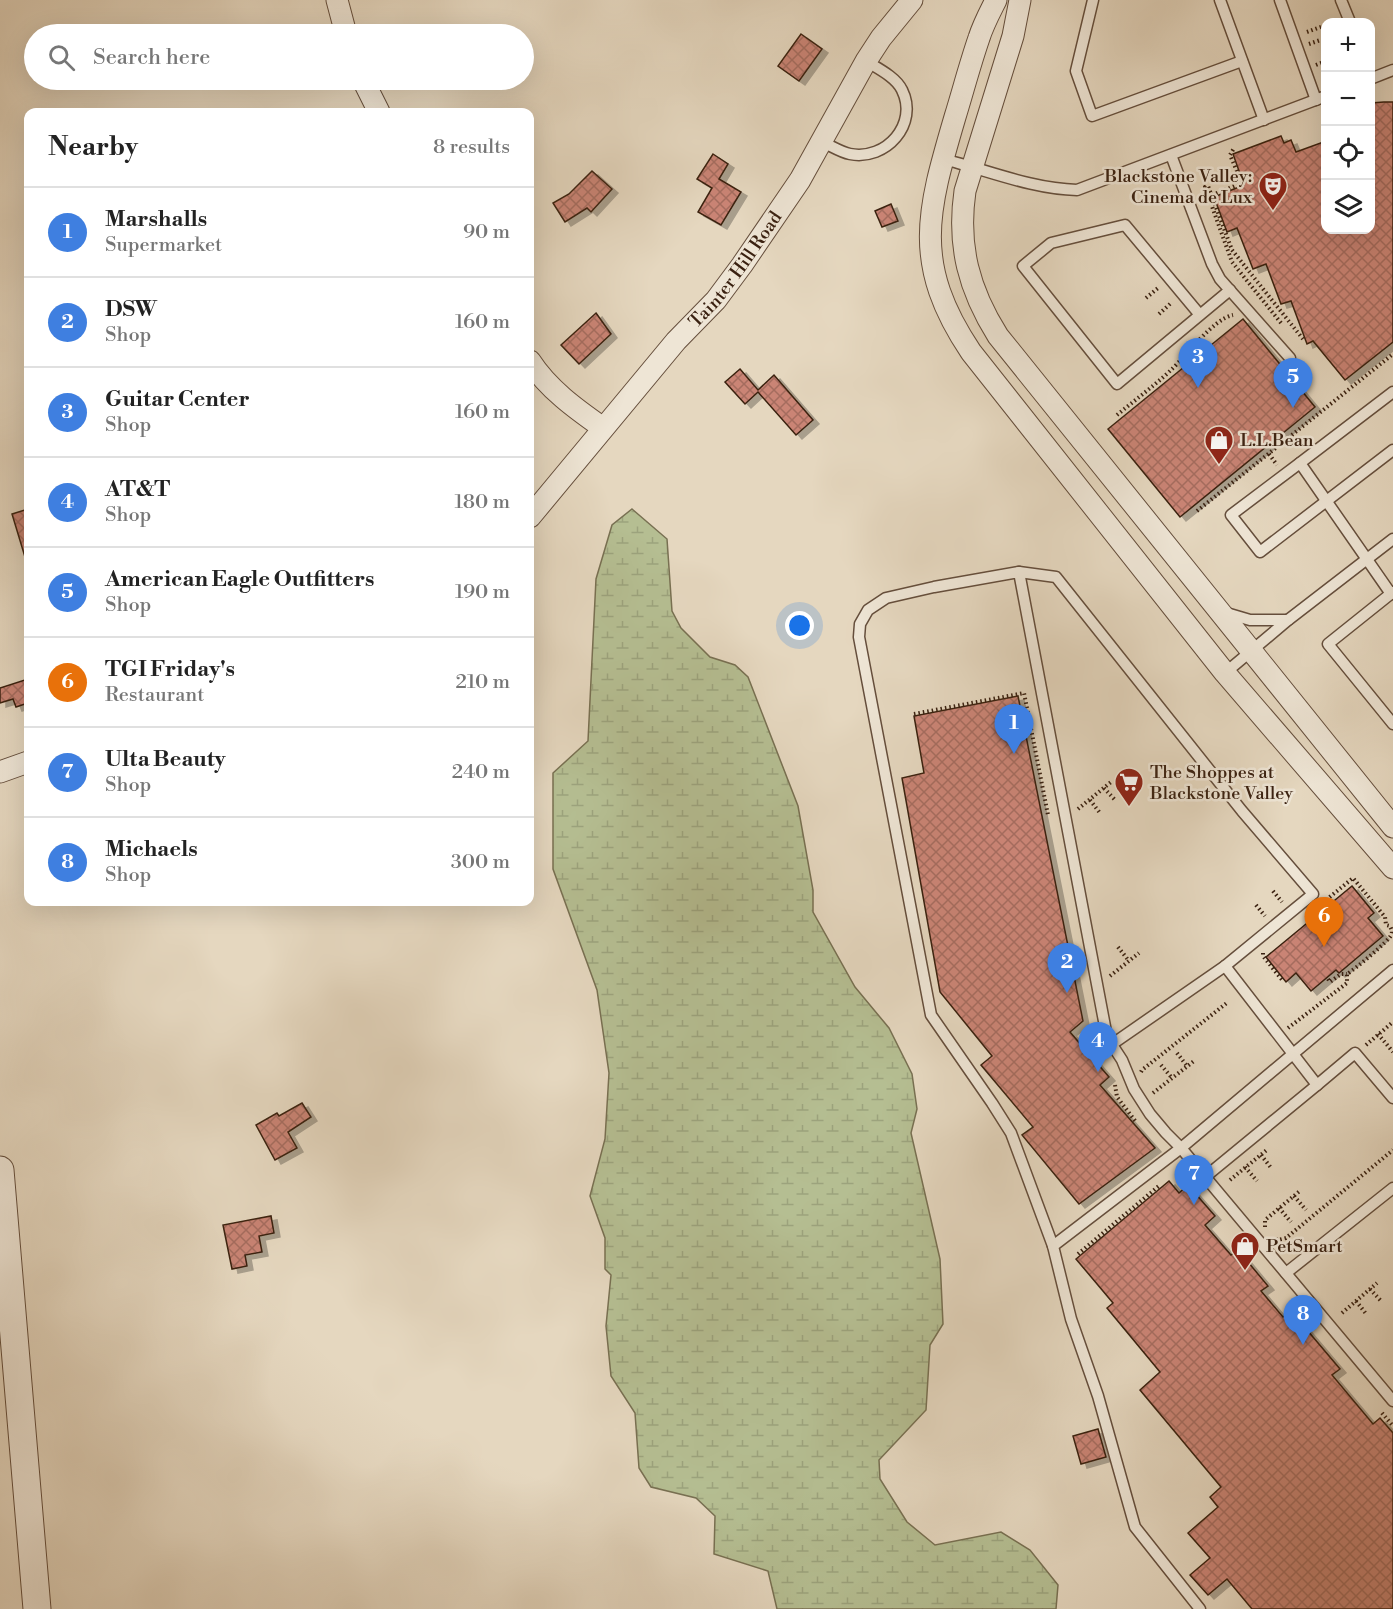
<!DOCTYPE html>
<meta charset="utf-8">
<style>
:root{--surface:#fff;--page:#f2f2f2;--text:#222;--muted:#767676;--line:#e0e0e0;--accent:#1a73e8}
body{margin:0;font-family:"Libre Bodoni",serif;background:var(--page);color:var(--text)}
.controls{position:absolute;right:18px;top:18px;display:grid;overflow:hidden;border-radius:12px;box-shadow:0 6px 24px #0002}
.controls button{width:54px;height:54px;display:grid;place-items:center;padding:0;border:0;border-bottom:2px solid var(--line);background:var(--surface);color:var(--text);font:30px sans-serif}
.you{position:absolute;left:800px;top:626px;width:21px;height:21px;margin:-15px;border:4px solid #fff;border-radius:50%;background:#1a73e8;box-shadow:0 0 0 9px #1a73e833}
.badge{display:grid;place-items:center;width:39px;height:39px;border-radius:50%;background:var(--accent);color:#fff;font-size:20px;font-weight:700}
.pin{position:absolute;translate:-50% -50px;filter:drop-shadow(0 2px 3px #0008)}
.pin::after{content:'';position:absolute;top:32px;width:21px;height:18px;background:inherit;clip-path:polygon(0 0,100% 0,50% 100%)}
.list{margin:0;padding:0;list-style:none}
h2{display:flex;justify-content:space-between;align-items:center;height:78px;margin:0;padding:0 24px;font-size:26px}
h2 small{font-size:20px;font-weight:400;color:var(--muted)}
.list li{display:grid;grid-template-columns:39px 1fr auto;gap:18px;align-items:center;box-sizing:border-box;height:90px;padding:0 24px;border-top:2px solid var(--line)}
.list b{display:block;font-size:22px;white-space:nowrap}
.list p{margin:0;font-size:20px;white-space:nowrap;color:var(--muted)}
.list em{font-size:20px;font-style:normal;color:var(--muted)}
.icon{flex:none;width:33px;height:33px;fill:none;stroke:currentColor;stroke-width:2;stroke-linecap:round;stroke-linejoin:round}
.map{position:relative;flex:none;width:1393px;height:1609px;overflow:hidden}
.search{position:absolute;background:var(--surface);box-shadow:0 6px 24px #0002;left:24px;top:24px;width:510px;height:66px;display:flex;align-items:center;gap:15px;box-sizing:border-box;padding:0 21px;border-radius:33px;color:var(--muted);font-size:22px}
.panel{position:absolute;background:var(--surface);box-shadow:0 6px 24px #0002;left:24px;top:108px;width:510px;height:798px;border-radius:12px}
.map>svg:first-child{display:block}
.wetland{fill:url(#wetland-marsh);stroke:#787052;stroke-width:1.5}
.building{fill:url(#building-cross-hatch);stroke:#3a2111;stroke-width:1.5;filter:url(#shadow)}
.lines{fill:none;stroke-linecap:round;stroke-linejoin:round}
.service-casing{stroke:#654e3c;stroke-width:13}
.minor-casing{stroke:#654e3c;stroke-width:23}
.tertiary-casing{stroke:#654e3c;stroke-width:29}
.path{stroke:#3a2111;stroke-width:4;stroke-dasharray:1.5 3;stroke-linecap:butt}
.service{stroke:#eee5d5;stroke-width:10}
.minor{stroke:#eee5d5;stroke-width:21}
.tertiary{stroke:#eee5d5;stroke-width:27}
.labels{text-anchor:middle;stroke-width:5;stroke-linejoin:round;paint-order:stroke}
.poi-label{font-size:18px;fill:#3a2111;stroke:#eee5d5;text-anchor:start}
.street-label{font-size:18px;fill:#3a2111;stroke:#eee5d5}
</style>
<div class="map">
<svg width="1393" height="1609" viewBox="0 0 1393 1609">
<defs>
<pattern id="wetland-marsh" width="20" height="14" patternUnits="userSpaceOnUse" patternTransform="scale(1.5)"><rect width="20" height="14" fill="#b5be92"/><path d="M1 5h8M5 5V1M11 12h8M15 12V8" fill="none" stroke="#9ca37d"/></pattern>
<pattern id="building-cross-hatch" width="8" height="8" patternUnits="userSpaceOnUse" patternTransform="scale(1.5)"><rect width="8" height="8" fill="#ca8474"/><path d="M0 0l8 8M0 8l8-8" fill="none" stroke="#a56c5e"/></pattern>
<filter id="shadow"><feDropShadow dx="6" dy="4" stdDeviation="0" flood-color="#0004"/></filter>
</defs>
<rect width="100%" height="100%" fill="#e5d7bf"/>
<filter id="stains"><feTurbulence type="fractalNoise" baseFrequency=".00333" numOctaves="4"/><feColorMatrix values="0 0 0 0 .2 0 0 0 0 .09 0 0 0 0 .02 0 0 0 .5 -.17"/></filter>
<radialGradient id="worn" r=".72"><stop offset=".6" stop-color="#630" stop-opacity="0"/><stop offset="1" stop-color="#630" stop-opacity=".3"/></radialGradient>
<path class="wetland" d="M632,509L667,539L672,611L681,628L710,657L735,665L748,677L798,806L813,890V912L855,987L889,1028L912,1074L917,1109L911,1133L940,1259L943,1324L930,1345L926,1410L879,1460L880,1479L907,1522L935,1545L1001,1532L1030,1550L1058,1585L1056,1609H777L768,1571L714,1554L715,1516L696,1498L651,1487L639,1468L635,1413L611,1376L606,1326L611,1275L605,1269V1238L590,1196L605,1139L609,1073L597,990L553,869V773L588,741L596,579L612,525Z"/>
<g class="building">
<path d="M801,34L822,49L799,81L778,66Z"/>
<path d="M1384,102H1393V342L1345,380L1313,341L1307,344L1291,301L1281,304L1266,264L1253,269L1237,228L1227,232L1214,197L1244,185L1233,154L1281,136L1284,143L1291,140L1296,152L1326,141V230H1371V103Z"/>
<path d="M713,154L728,164L719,179L741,192L721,225L698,212L712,188L697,179Z"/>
<path d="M592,171L612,189L591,212L587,208L565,222L553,203L569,194Z"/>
<path d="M891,204L898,221L882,227L875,211Z"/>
<path d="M596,313L611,334L579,364L561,345Z"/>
<path d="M1243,319L1315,407L1180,517L1108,429Z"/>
<path d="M740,369L758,390L774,375L813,420L796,435L758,392L745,404L725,382Z"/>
<path d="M28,509V556L25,557L12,514Z"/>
<path d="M28,679V703L16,707L13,699L0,703V688Z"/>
<path d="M1018,696L1083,1021L1070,1032L1109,1077L1100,1085L1155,1148L1079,1204L1022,1135L1033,1127L981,1065L992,1056L940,992L902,778L924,773L914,716Z"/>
<path d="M1352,886L1374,913L1368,918L1383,936L1339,973L1336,970L1311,991L1296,973L1286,982L1266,957Z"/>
<path d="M302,1103L311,1117L288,1132L297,1148L275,1160L256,1125L277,1113L279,1116Z"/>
<path d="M1169,1181L1179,1193L1188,1185L1215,1216L1205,1225L1231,1255L1238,1250L1268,1286L1261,1291L1283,1317L1291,1311L1340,1369L1332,1375L1373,1424L1380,1418L1393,1433V1609H1252L1227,1579L1208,1595L1190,1575L1210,1558L1188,1533L1218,1507L1210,1497L1221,1487L1140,1390L1160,1372L1107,1308L1113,1303L1076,1259Z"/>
<path d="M271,1216L274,1233L259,1236L262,1252L245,1255L247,1266L232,1269L223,1225Z"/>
<path d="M1098,1429L1106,1457L1081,1464L1073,1436Z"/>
</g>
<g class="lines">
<g class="service-casing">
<g id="service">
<path d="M1093,0L1076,71L1092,116L1242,61"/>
<path d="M1220,0L1264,120"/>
<path d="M1280,0L1316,100"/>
<path d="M1341,0L1350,22"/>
<path d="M1370,79L1393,70"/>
<path d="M820,141C830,145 840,152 850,154C886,161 919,124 902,90C896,77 877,68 866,61"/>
<path d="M1171,155L1212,264L1220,279L1290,358"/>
<path d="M943,159C987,170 1032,189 1077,190L1326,96"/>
<path d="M1200,315L1125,225L1051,243L1023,266L1117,384L1230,290"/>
<path d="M1300,463L1231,515L1260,552L1393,450"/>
<path d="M1019,572L1056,577L1242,811L1313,894L1225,966L1111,1045"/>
<path d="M1393,592L1328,644L1393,724"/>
<path d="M1391,594L1300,463L1393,392"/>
<path d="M1223,612L1250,620H1288"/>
<path d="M1225,673L1288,620L1393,539"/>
<path d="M1225,966L1317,1085L1355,1053L1393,1098"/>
<path d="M1205,1177L1317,1085"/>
<path d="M1053,1246L1011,1133L992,1103L931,1015L859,637L860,624L868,610L886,598L934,587L1019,572L1107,1037L1122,1060L1134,1089L1150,1114L1166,1133L1181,1148L1393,1401"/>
<path d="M1286,1273L1393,1188"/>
<path d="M1200,1609L1135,1527L1098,1396L1071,1319L1053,1246L1181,1148L1393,970"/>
</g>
</g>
<g class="minor-casing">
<g id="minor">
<path d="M337,0L346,34"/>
<path d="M996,0C990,12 983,25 979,38C970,64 963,91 955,117C927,212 912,264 971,352L1225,673L1393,868"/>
<path d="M1020,0L1013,36L965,191C957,246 969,290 998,336L1393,827"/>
<path d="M363,80L379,112"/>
<path d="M530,361C548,389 576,409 603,428"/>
<path id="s1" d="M530,517L676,341L716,300L742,265L800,180L866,61L881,38L912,0"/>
<path d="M0,772L28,762"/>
</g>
</g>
<g class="tertiary-casing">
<path id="tertiary" d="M0,1170L37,1609"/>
</g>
<g class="path">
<path d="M1307,32L1326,25"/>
<path d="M1309,44L1326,38"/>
<path d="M1316,65L1326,61"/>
<path d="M1212,195L1242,183L1230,155L1234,148"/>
<path d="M1146,298L1158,288"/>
<path d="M1159,314L1171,303"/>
<path d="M1281,323L1232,262L1205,187L1208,186L1232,250L1303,339"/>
<path d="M1117,415C1135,400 1154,386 1171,370C1186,356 1213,319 1233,315"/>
<path d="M1269,454L1277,465"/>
<path d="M1197,511L1393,354"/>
<path d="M914,714L1024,693L1048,815"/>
<path d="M1104,788L1116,801"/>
<path d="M1090,800L1100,813"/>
<path d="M1078,809L1111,782"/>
<path d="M1273,891L1282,902"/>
<path d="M1256,905L1265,916"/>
<path d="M1118,947L1129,961"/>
<path d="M1263,953V956L1283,981"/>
<path d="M1110,976L1139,953"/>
<path d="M1328,979L1330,982L1341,974H1347"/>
<path d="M1288,1028L1347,983V974C1354,970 1390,940 1391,935C1393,931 1391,929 1390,926L1386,925L1385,917L1353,878L1326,900"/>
<path d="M1378,1034L1393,1052"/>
<path d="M1366,1045L1393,1022"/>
<path d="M1177,1053L1187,1066"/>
<path d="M1161,1065L1172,1078"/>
<path d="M1141,1072L1142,1070L1228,1002"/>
<path d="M1115,1085L1117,1097L1136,1122"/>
<path d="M1153,1093L1194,1061"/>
<path d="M1261,1155L1272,1169"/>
<path d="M1245,1167L1257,1181"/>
<path d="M1230,1180L1268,1149"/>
<path d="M1294,1196L1306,1210"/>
<path d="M1279,1208L1291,1222"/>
<path d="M1265,1227V1220L1301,1190"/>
<path d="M1276,1239L1278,1240L1286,1238L1393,1150"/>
<path d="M1078,1254L1160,1185"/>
<path d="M1370,1289L1382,1302"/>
<path d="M1356,1301L1367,1315"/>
<path d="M1342,1313L1377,1283"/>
<path d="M1382,1413L1393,1426"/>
</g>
<use href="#service" class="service"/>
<use href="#minor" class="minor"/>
<use href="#tertiary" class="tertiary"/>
</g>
<defs>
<g id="theatre-pin" transform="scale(1.5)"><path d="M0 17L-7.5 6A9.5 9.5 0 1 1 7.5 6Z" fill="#8f2418" stroke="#eee5d5"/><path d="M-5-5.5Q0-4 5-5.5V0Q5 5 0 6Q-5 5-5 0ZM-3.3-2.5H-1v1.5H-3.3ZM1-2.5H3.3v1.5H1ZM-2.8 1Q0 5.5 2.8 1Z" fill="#fff"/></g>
<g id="shop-pin" transform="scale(1.5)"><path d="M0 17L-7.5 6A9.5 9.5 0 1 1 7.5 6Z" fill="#8f2418" stroke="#eee5d5"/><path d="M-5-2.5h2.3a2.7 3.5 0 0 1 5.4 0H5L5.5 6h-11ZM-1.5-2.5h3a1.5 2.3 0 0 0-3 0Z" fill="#fff"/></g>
<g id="supermarket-pin" transform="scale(1.5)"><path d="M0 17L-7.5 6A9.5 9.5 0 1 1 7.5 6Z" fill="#8f2418" stroke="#eee5d5"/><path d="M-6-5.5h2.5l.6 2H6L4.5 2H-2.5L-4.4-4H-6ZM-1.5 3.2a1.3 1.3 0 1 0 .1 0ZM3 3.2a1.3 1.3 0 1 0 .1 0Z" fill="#fff"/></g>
</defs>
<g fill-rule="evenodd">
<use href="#theatre-pin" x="1273" y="186"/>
<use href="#shop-pin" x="1219" y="440"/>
<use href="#supermarket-pin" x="1129" y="782"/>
<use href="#shop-pin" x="1245" y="1246"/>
</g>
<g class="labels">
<g class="poi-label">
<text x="1252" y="182" text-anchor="end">Blackstone Valley:<tspan x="1252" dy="21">Cinema de Lux</tspan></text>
<text x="1240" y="446">L.L.Bean</text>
<text x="1150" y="778">The Shoppes at<tspan x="1150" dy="21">Blackstone Valley</tspan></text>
<text x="1266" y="1252">PetSmart</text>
</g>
<g class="street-label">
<text dy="6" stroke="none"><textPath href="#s1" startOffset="322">Tainter Hill Road</textPath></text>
</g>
</g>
<rect width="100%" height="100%" filter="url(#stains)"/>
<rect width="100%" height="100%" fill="url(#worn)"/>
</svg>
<div class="controls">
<button>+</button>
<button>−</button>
<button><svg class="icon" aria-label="locate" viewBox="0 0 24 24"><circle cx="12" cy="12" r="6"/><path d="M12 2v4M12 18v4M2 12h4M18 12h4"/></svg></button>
<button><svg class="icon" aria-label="layers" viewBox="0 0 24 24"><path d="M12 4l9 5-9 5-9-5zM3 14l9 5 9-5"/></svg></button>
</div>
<div class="you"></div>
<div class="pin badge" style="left:1014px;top:754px;background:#3f7fe0">1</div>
<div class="pin badge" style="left:1067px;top:993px;background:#3f7fe0">2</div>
<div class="pin badge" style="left:1198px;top:388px;background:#3f7fe0">3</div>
<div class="pin badge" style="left:1098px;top:1072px;background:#3f7fe0">4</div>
<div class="pin badge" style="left:1293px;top:408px;background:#3f7fe0">5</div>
<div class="pin badge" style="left:1324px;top:947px;background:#e8710a">6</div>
<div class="pin badge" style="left:1194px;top:1205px;background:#3f7fe0">7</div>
<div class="pin badge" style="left:1303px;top:1345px;background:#3f7fe0">8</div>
<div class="search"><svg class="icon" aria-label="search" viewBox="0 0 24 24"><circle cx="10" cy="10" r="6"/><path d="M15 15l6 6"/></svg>Search here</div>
<section class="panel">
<h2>Nearby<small>8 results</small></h2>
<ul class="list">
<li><span class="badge" style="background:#3f7fe0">1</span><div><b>Marshalls</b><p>Supermarket</p></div><em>90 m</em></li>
<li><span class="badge" style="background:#3f7fe0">2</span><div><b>DSW</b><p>Shop</p></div><em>160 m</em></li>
<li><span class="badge" style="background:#3f7fe0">3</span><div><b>Guitar Center</b><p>Shop</p></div><em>160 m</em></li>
<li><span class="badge" style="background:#3f7fe0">4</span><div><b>AT&amp;T</b><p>Shop</p></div><em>180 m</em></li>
<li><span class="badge" style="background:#3f7fe0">5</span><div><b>American Eagle Outfitters</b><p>Shop</p></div><em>190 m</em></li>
<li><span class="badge" style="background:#e8710a">6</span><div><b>TGI Friday's</b><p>Restaurant</p></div><em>210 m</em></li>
<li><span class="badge" style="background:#3f7fe0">7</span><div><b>Ulta Beauty</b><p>Shop</p></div><em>240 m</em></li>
<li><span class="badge" style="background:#3f7fe0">8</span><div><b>Michaels</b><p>Shop</p></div><em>300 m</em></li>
</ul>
</section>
</div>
